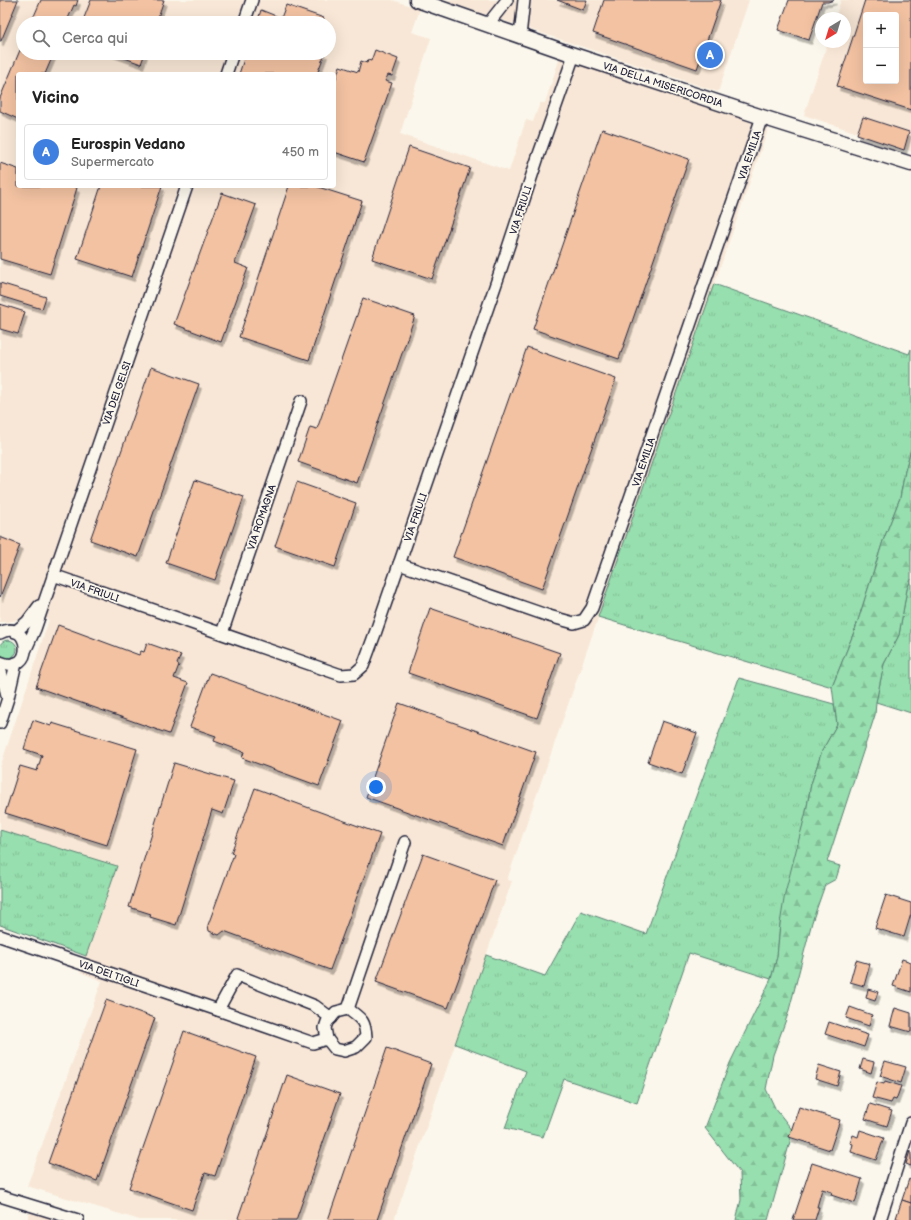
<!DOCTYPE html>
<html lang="it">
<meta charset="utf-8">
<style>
:root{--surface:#fff;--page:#f2f2f2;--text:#222;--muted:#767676;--line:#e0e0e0;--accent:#d93025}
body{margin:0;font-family:"Balsamiq Sans",sans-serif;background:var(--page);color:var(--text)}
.controls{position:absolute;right:12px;top:12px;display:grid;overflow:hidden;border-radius:4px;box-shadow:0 4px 16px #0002}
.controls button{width:36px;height:36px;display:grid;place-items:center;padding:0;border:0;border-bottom:1px solid var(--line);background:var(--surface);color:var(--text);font:20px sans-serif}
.compass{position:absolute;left:815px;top:12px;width:36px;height:36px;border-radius:50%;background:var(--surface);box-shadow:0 4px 16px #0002;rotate:218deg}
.you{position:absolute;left:376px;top:787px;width:14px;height:14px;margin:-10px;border:3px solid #fff;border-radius:50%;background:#1a73e8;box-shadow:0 0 0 6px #1a73e833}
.badge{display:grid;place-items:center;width:26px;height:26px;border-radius:50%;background:var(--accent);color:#fff;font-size:13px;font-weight:700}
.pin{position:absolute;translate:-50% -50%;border:2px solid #fff;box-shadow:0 1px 4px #0006}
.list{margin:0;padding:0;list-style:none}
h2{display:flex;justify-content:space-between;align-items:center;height:52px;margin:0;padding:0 16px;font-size:17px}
h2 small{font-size:13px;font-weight:400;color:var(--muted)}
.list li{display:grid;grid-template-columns:26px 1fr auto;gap:12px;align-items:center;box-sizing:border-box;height:56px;margin:0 8px 8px;padding:0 8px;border:1px solid var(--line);border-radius:4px}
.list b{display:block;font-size:15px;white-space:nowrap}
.list p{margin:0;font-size:13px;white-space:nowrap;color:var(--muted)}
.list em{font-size:13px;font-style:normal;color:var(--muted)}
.icon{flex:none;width:22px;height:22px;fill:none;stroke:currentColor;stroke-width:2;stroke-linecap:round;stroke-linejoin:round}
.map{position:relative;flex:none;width:911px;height:1220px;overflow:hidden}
.search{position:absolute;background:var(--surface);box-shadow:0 4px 16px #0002;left:16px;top:16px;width:320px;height:44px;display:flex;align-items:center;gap:10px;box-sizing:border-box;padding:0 14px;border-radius:22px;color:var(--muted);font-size:15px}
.panel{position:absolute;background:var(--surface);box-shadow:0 4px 16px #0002;left:16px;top:72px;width:320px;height:116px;border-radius:4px}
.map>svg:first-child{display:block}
.built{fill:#f8e7d6;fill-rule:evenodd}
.grass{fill:url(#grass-tufts);stroke:#5c8074}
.forest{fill:url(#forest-firs);stroke:#5c8074}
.building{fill:#f2c2a2;stroke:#22223b;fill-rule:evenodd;filter:url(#shadow)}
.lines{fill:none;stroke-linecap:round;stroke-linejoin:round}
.minor-casing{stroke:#22223b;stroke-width:14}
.tertiary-casing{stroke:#22223b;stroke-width:17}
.minor{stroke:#fbf7ec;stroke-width:11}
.tertiary{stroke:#fbf7ec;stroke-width:14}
.labels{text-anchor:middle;stroke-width:3.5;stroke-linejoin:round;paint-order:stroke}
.street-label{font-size:10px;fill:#22223b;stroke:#fbf7ec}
</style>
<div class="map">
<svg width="911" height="1220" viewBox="0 0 911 1220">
<defs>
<pattern id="grass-tufts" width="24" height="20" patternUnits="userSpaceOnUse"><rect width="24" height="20" fill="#97dfae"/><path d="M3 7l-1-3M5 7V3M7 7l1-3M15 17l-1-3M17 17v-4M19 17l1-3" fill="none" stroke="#82bf97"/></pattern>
<pattern id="forest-firs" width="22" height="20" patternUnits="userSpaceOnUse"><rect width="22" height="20" fill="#97dfae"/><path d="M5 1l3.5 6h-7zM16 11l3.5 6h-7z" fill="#82bf97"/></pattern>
<filter id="shadow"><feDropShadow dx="2.5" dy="4.5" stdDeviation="0" flood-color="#0004"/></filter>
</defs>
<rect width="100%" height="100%" fill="#fbf7ec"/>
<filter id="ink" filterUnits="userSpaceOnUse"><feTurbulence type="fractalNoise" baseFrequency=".025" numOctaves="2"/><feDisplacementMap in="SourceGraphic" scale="8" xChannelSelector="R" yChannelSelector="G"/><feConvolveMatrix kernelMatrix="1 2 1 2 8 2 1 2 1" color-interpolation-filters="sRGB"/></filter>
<g filter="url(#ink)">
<g class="built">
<path d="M0,0H392L420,9L412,32L431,38L400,134L509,171L526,120L533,122L540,103H545L561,54L770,124L507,880L512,881L394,1220H140L27,1186L102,981L80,972L117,867L0,830V768L49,620L27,613L17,620L7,622H0ZM23,23H329V53H23ZM18,74H334V186H18Z"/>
<path d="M442,0H749L718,92Z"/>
<path d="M841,0H911V151L804,115L828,42H845V18H835ZM866,15H896V81H866Z"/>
<path d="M30,1212L56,1220H27Z"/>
</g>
<g class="grass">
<path d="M714,284L909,354L911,349V449L905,471L900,498L883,541L856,627L832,687L598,617Z"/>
<path d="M911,579V713L876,702L884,664L899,635L907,589Z"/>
<circle cx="8" cy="649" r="9"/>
<path d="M739,678L834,704L837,724L822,751L811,784L806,812L780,924L777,957L771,979L689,953L637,1103L564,1079L543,1137L505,1128L526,1071L455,1044L486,955L545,976L581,911L646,934Z"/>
<path d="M0,830L117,866L86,956L0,925Z"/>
</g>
<path class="forest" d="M911,449V579L907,589L899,635L884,664L876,702L875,715L827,862L840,866L836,879L825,885L812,922L788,1014L773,1055L766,1089L775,1108L793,1131L768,1220H736L741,1200L740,1173L705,1128L730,1063L771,979L777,957L780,924L785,893L806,812L811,784L822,751L837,724L832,687L856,627L883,541L900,498L905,471Z"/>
<g class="building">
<path d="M0,0H18L1,41H0Z"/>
<path d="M41,0H78L76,6L74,5L66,23H31Z"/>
<path d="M91,0H164L156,23H82Z"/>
<path d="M557,0H587L583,10Z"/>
<path d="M604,0H721L697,69L593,33Z"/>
<path d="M789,0H834L828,2H822L809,40L778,30Z"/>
<path d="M865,0H911V110L837,86ZM866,15H896V81H866Z"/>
<path d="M286,5L324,18L323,23H257L261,10L281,18Z"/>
<path d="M23,43V53H54L45,74H18V119L0,111V98Z"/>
<path d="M375,50L398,59L392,76L388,75L385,81L392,83L364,162L334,152V84L340,66L358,72L361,61L367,63L368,60L371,61Z"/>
<path d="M111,53H145L141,64Z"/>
<path d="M246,53H325L317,74H239Z"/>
<path d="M863,117L909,132L904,150L857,134Z"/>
<path d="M602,129L689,159L619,359L533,329Z"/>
<path d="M409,147L470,168L432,279L372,259Z"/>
<path d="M0,163L18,169V186H72L77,188L50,274L0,259Z"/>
<path d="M101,186H162L132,277L77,259Z"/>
<path d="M289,186H315L362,201L309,360L239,337Z"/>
<path d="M222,193L256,205L235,263L248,268L221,342L174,324Z"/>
<path d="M0,283L46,297L42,309L0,296Z"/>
<path d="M363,298L415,316L357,483L298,462L310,427L317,429Z"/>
<path d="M0,304L25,312L18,334L0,329Z"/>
<path d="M527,347L616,379L542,589L453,557Z"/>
<path d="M151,367L199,384L138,557L90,540Z"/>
<path d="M195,480L244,497L215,580L166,563Z"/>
<path d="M297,482L356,503L335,567L275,546Z"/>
<path d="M0,537L20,545L0,597Z"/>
<path d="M430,608L560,653L537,718L408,673Z"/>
<path d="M58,625L139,655L141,651L144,652L147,643L181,655L177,664L179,665L174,678L188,683L169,734L36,687Z"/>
<path d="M210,673L343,721L319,786L242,758L244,752L214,741L216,736L190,727Z"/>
<path d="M399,703L536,752L503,846L366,797Z"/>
<path d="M33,720L51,726L52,723L137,749L107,845L5,813L20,766L37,771L42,755L24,749Z"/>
<path d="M662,721L697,733L682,774L648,762Z"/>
<path d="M174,763L234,781L223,814L212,810L176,925L150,917L151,914L129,907Z"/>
<path d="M255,788L380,834L330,970L224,931L219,935L209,931L208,925L234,854L231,853Z"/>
<path d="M423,854L495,880L448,1008L376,982Z"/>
<path d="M886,895L911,903V914L904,937L875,928Z"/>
<path d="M902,959L911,962V992L893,986Z"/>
<path d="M856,960L870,964L864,986L850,982Z"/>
<path d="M868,989L878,992L875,1001L866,998Z"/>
<path d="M106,1000L155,1018L97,1181L48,1163Z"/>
<path d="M850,1007L872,1015L869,1026L846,1018Z"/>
<path d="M895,1008L911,1013V1032L890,1026Z"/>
<path d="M829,1022L868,1035L864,1047L825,1034Z"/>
<path d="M184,1031L256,1057L215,1176L205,1173L192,1210L129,1188Z"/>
<path d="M387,1048L431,1064L377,1220H328Z"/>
<path d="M863,1059L874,1062L871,1073L860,1069Z"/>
<path d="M885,1061L906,1067L901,1083L880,1076Z"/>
<path d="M819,1065L841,1072L837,1086L815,1079Z"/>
<path d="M287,1075L340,1094L296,1220H242L238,1218Z"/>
<path d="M885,1081L901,1086L896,1100L893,1099L891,1103L872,1098L877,1082L884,1084Z"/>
<path d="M870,1104L892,1111L887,1126L865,1119Z"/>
<path d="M799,1107L840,1120L830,1150L789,1137Z"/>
<path d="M860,1130L884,1138L876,1160L851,1152L853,1144L850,1143L853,1135L858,1137Z"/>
<path d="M910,1151H911V1166L906,1164Z"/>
<path d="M812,1163L862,1179L855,1203L831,1195L832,1192L822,1189L817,1207H819L815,1220H793Z"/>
<path d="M909,1179L911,1180V1203L902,1200Z"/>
<path d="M902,1200L911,1203V1220H901L896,1218Z"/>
</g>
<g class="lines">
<g class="minor-casing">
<g id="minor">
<path d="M244,23L252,0"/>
<path d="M488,24L507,0"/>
<path d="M520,36L524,0"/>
<path d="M226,74L233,53"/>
<path d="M399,564L549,616L574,623L584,620L592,608L762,117"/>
<path d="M53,575L341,675L354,674L363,666L376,631L499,275L538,157L574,55"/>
<path d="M15,632L27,622L39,606"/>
<path d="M0,633C31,617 36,677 0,662"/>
<path d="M222,633L301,401"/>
<path d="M26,649L35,629L187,186"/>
<path d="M0,668L7,695"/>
<path d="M0,723L8,698L16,663"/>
<path d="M0,936L218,1010L313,1043L327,1039"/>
<path d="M348,1009L405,842"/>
<path d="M348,1009C361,1019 365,1020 366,1037L356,1047L344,1051L335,1049L327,1039L325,1028L327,1022L336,1012Z"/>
<path d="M218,1010L237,975L315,1006L331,1018"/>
<path d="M0,1196L78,1220"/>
<path d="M880,1220L911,1123"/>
</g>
</g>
<g class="tertiary-casing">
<path id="tertiary" d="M417,0L574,55L762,117L911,164"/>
</g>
<use href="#minor" class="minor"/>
<use href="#tertiary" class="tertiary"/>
</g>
</g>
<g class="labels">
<g class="street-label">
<text transform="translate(663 84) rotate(18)" y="4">VIA DELLA MISERICORDIA</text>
<text transform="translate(749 155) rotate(-71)" y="4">VIA EMILIA</text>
<text transform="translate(520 210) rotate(-72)" y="4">VIA FRIULI</text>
<text transform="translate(116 393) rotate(-71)" y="4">VIA DEI GELSI</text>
<text transform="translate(643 462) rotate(-71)" y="4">VIA EMILIA</text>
<text transform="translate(261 517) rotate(-71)" y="4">VIA ROMAGNA</text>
<text transform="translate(415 517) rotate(-71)" y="4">VIA FRIULI</text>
<text transform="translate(95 590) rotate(19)" y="4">VIA FRIULI</text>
<text transform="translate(109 973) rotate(19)" y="4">VIA DEI TIGLI</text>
</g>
</g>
</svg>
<div class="controls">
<button>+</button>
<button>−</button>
</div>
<svg class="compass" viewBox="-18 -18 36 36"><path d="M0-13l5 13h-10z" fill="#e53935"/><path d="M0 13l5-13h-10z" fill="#767676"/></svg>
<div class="you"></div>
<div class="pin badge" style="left:710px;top:55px;background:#3f7fe0">A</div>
<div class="search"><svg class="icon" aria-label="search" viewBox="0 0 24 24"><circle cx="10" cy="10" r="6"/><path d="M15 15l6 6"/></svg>Cerca qui</div>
<section class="panel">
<h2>Vicino<small></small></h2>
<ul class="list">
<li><span class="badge" style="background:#3f7fe0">A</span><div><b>Eurospin Vedano</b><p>Supermercato</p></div><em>450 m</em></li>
</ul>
</section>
</div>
